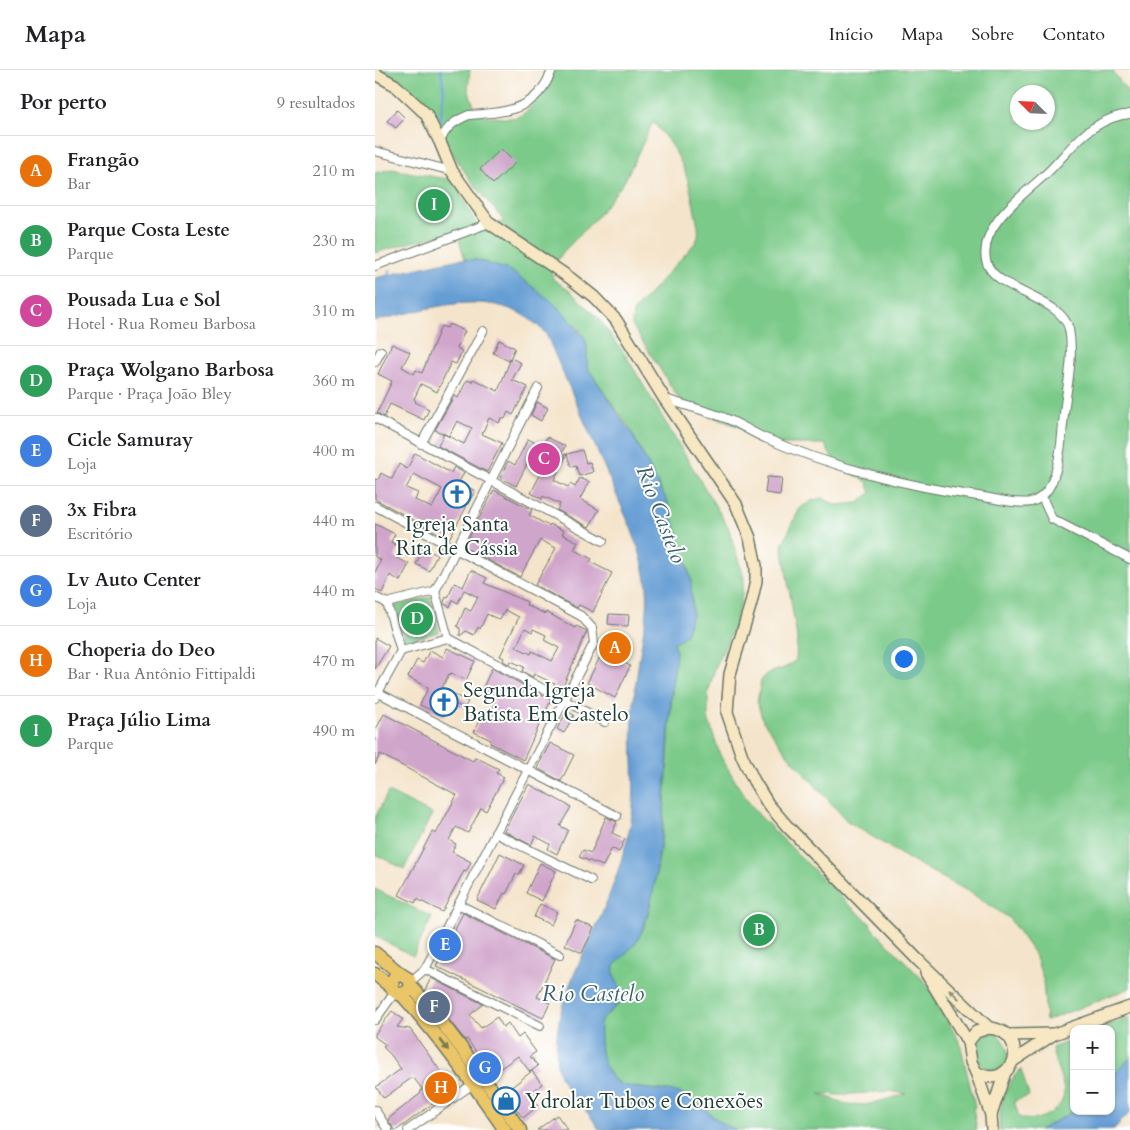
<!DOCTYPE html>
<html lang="pt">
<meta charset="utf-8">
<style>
:root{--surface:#fff;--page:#f6f6f6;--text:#202124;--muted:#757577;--line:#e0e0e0;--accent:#db2777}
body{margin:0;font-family:Cardo,serif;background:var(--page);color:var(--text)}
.controls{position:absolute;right:15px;bottom:15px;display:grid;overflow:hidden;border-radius:10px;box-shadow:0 1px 4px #0004}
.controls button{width:45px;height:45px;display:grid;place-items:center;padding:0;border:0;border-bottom:1px solid var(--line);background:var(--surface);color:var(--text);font:25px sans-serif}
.compass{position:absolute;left:635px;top:15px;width:45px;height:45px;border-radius:50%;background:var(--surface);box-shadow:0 1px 4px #0004;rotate:294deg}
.you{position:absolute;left:528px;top:588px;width:18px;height:18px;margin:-12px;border:4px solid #fff;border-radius:50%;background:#1a73e8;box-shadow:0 0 0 8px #1a73e833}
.badge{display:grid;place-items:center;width:32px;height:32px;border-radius:50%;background:var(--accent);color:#fff;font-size:16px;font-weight:700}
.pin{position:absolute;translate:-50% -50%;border:2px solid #fff;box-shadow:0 1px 5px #0006}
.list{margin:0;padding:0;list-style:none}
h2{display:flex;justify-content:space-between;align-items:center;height:65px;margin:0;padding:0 20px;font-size:21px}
h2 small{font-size:16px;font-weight:400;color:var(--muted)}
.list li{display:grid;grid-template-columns:32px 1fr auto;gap:15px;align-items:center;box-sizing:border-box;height:70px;padding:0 20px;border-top:1px solid var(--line)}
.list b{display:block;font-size:19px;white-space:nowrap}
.list p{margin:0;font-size:16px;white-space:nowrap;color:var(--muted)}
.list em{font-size:16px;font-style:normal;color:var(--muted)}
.map{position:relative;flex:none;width:755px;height:1060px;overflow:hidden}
header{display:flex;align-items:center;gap:30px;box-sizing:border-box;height:70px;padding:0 25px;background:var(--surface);border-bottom:1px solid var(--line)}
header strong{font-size:24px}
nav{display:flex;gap:28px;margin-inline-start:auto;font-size:18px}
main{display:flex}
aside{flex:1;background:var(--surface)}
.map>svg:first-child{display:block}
.green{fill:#7cca89;stroke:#4e845e;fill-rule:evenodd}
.water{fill:#669ed4;stroke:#426e84}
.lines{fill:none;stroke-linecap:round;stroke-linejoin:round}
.stream{stroke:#669ed4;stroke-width:2.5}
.building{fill:#d0a5cb;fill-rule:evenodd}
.street-casing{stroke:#6a7769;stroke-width:10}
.secondary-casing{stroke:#6a7769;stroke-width:14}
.primary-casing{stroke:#6a7769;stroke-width:15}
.street{stroke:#fff;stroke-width:8}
.secondary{stroke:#f7e8c3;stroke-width:11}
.primary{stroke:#eac669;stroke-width:12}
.oneway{fill:#8b927c}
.oneway2{fill:#7a7b4c}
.labels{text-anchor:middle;stroke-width:4;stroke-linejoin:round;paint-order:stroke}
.poi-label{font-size:21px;fill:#1f3d34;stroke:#fff;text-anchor:start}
.water-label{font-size:22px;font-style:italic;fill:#385f6c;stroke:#fff}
</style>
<header>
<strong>Mapa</strong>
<nav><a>Início</a><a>Mapa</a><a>Sobre</a><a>Contato</a></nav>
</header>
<main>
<aside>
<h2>Por perto<small>9 resultados</small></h2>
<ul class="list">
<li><span class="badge" style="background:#e8710a">A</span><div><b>Frangão</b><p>Bar</p></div><em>210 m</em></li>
<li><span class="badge" style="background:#2e9e5b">B</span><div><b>Parque Costa Leste</b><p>Parque</p></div><em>230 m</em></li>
<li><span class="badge" style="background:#d1479c">C</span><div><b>Pousada Lua e Sol</b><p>Hotel · Rua Romeu Barbosa</p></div><em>310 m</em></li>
<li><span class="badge" style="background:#2e9e5b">D</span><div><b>Praça Wolgano Barbosa</b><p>Parque · Praça João Bley</p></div><em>360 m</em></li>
<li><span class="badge" style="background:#3f7fe0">E</span><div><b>Cicle Samuray</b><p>Loja</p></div><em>400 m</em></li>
<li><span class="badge" style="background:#5c6f8a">F</span><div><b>3x Fibra</b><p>Escritório</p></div><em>440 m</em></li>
<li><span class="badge" style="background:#3f7fe0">G</span><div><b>Lv Auto Center</b><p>Loja</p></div><em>440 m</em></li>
<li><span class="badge" style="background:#e8710a">H</span><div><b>Choperia do Deo</b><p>Bar · Rua Antônio Fittipaldi</p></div><em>470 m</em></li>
<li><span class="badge" style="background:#2e9e5b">I</span><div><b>Praça Júlio Lima</b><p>Parque</p></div><em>490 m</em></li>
</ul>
</aside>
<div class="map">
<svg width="755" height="1060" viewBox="0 0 755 1060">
<rect width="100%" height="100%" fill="#fff"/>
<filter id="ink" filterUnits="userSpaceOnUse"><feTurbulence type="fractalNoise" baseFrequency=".02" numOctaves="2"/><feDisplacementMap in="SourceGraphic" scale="10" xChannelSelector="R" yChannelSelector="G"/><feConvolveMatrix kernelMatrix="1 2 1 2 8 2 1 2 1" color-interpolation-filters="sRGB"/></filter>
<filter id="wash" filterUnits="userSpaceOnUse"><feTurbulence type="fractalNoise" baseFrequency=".0096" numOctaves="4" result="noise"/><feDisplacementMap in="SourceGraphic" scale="20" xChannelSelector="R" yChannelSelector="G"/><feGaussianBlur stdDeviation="1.12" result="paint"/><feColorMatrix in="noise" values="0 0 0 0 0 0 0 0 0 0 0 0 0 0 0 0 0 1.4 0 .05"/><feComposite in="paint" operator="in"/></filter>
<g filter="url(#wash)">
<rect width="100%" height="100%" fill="#f4e4cb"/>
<g class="green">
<path d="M0,0H95L93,19L99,36L100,43C111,46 131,50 142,47C159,42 169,14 175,0H737L755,26V918L671,951L668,909L660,885L634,848L596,823L535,790L472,751L413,685L388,651L382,632L386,611L392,604L411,597L421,590L422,568L407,475L425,438L438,430L447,428L461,435L483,433L496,423L492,412C471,399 460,399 450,374H401L374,361L310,336L304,329L257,255L258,242L321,172C326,162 322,153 320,142C313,102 305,83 278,52L249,112L221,148L188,182L176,200L178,209L195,221L224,249L251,286L353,457L369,508L366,531L359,557L340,598L333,623V648L345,685L369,726L383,744L474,835L495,853L496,857L555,917L585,973L600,1037L598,1038L602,1060H362C340,1053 327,1033 306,1023L251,1016C225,1006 224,976 225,953L228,948L242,936L249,924C246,917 238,908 238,900C239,888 259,874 266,864C270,857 273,847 274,839C295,755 291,667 301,582L298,573L311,564L317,544V528L293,433L254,357L212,297V277L210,268L203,258L175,230L136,201L103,190L90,189L83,167L129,151L94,108L66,66L32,25ZM642,22H672V52H642ZM515,1021L531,1024L491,1035L472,1034L444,1024L466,1025Z"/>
<path d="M16,99L78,110L104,159L37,172L0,183V103Z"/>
<path d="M55,527L64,562L30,571L20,536Z"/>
<path d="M13,722L57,744L29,799L0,784V748Z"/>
<path d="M0,819L57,847L38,886L0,866Z"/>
<path d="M755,947V988L736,1007V959H724Z"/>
<path d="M620,962C653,992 615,1014 602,990C597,982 598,975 602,967Z"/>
<path d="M699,969V1041L665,1060H624C625,1035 628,1017 646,999L654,1026L639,1031L644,1047C652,1051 661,1050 670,1046C705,1029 681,1006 677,978Z"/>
</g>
<g class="water">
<path d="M84,189L103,190L136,201L175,230L190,244L210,269L212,277V297L258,366L293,433L308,481L316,509L317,544L311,564L308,567L298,573L301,582L296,626L289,743L280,812L274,840L266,863L261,873L239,896V906L249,924C245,937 231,941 225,953C224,975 225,1010 252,1016C270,1020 288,1019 306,1023C327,1034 340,1053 362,1060H224C213,1037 185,1021 182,994C177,940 200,904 221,857C235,826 248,790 255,757C263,721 255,683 258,647C259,619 264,591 268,564C278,524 270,495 256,458L171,264C125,212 58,238 0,251V208Z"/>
<path d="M755,988V1043L739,1059L665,1060L699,1041H736V1007Z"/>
</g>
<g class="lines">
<g class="stream">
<path d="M65,50L69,21L66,0"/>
<path d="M12,208L15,200"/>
</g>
</g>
<g id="blocks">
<g class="building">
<path d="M22,40L30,48L21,58L12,51Z"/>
<path d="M126,79L140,93L118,114L105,99Z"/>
<path d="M74,254L90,261L82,278L87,281L81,294L76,292L62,322L46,314L39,329L41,331L40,332L54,339L49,350L15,334L9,347L2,343L17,311L3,304L17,274L35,282L27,297L39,304L41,300L47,303L66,256L72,258Z"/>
<path d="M124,270L140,278L134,291L118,283Z"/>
<path d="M136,288L146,293L137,310L153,317L138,345L133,342L130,349L126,348L124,353L114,348L107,364L127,373L112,402L63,376L69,364L89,374L97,358L82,351L74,366L60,360L79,326L83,328L92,310L97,312L98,309L123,321Z"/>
<path d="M162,332L173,338L166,351L156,345Z"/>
<path d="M172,367L190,376L185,386L207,380L211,393L215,392L218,402L204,406L201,396L196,397L192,384L179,410L193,417L195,414L200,417L205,408L214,412L205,429L224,440L214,457L182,440L185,434L168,426L167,429L156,423L169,397L154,390L141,416L125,408L133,391L140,395L153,369L167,376Z"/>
<path d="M40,383L76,403L79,397L89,403L84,412L100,421L74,469L0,429V409L3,410L6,403L17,409L24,394L32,399ZM39,404L67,419L57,438L40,430L43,423L31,418Z"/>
<path d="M392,407L407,408L405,425L390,423Z"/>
<path d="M119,420L157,440L154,445L174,456L175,454L189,461L187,464L203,472L199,480L217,489L215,492L237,503L218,542L204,535L202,538L160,515L181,478L165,470L145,507L89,477Z"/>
<path d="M0,454L20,464L16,472L25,477L20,487L34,494L25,511L15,505L7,523L0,519V502L6,490L0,487Z"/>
<path d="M49,478L62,485L54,501L41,494Z"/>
<path d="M96,500L112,508L109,513L152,532L151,535L170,544L171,542L200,558L201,556L212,561L186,621L178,617L180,614L159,604L158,607L147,601L149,597L136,591L134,594L128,591L129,588L125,586L144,547L130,540L125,550L112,544L105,559L103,557L99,565L91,561L85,566V558L82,557L90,538L96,541L103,527L89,520L83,533L78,530L75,537L69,534V532L71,527L73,528L79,513L88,517ZM150,558L157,562L158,559L171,565L169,570L184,578L177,591L157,581L156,584L141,577Z"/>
<path d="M234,544L254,545L253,556L233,554Z"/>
<path d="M0,568L14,576L0,599Z"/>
<path d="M239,568L252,575L244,590L255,596L240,628L212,613L233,571Z"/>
<path d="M72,578L100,591L91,610L76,603L75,605L74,604L67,618L93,632L89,638L76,632L69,646L45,635L53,618L33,607L42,590L48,593L55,580L68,587Z"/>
<path d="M117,598L176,630L148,690L115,673L116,670L99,662L105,648L111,651L120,631L105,624Z"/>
<path d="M192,641L199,645L189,663L182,659Z"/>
<path d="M9,644L98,691L100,687L124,699L121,703L129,707L111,741L106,738L93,763L81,757L74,770L81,774L77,782L96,792L91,802L89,801L67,842L42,829L40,833L24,825L57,762L61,764L82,725L5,684L0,695V661Z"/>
<path d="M175,673L199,685L186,711L162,698Z"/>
<path d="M154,714L196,737L185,756L193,760L182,784L173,779L175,774L160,766L156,775L129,761Z"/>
<path d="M231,747L242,752L237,763L250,769L244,782L237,778L228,796L204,787L208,780L216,783Z"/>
<path d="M125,783L149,795L144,805L141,804L131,824L129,823L121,839L102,830Z"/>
<path d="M165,793L181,801L167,831L151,823Z"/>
<path d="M165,834L182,842L176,855L159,847Z"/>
<path d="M88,843L180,889L162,927L175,933L168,948L61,896Z"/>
<path d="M201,850L219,858L207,883L190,875Z"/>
<path d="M56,908L108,934L95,945L106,958L122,947L128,957L133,953L143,968L148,964L161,982L155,986L163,996L155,1002L143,986L117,1004L92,969L90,970L50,920Z"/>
<path d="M17,941L28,949L22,957L35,959L69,1006L74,1003L83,1015L22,1060H19L13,1049L45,1024L47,1019L38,1007L9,1028L1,1017L26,999L16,985L8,977L11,975L0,967V964Z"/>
<path d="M157,1001L167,1014L154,1024L163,1036L148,1048L129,1023Z"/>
<path d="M182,1045L193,1060H162Z"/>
</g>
</g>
</g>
<g filter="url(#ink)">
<use href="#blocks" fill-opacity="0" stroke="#6a7769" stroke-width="1"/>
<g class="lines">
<g class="street-casing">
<g id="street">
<path d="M65,72C71,57 79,51 94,45C132,42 162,41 177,0"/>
<path d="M0,81L77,101"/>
<path d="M0,196L114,153"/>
<path d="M0,292L6,281"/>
<path d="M291,329C310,336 331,340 350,348C364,353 377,363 390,368C454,396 534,417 603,426C618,428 642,435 656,432C668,429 676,417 679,406C687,384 687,359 690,335C693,311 699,284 694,259C687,227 617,221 611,190C604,152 654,122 676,99C688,87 703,67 718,58C730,50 741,45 755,44"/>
<path d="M0,348L228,471"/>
<path d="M46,374L108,261"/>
<path d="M667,427L677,449L755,489"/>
<path d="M0,436L206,546L217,558L219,573L50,899L35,912"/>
<path d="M60,521L163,318"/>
<path d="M60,521L73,568L26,581L12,533Z"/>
<path d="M0,527L12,533"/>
<path d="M73,568L230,652"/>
<path d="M0,621L242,746"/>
<path d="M0,628L26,581"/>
<path d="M120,763L216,810"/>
<path d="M83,834L185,885"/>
<path d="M50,899L165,956"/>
<path d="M0,950L20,922"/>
<path d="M0,1040L13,1060"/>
<path d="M33,1060L98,1014"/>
</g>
</g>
<g class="secondary-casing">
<g id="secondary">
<path d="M0,4L20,15L51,44L65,72L77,101L114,153L195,208L219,227L241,250L289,328L361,434L375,468L381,496V511L376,533L355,604L352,642L367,686L379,711L393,734L412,756L544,891L614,958"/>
<path d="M551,903L593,972"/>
<path d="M614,958C658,962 638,1024 601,1002L596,992L593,972L601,962Z"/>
<path d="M633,965L679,964"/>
<path d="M638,991L679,964L755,937"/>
<path d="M601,1002L616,1045L617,1060"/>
<path d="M616,1045L630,1002"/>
</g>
</g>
<g class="primary-casing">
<g id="primary">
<path d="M0,883L27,905"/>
<path d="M0,904L16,917"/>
<path d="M36,916C76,961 111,1010 145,1060"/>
<path d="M26,924L32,922L36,916L34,909L27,905L20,906L17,911L18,920L23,924H26C65,967 98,1013 130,1060"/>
</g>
</g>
<use href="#street" class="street"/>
<use href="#secondary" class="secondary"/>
<use href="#primary" class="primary"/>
</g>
<defs><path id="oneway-solid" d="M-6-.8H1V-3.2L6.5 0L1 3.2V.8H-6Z" transform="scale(1.25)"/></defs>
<use class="oneway" href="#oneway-solid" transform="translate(579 924) rotate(-136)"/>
<use class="oneway2" href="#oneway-solid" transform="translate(69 975) rotate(51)"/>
</g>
<defs>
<g id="church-ring" transform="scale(1.4375)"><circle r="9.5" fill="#fff" stroke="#1f6fb2" stroke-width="1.5"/><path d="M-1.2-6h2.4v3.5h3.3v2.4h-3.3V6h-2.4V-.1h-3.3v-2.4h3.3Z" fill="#1f6fb2"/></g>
<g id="shop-ring" transform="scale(1.4375)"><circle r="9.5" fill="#fff" stroke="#1f6fb2" stroke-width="1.5"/><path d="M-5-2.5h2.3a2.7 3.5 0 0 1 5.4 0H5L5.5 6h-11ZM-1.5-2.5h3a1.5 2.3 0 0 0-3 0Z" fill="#1f6fb2"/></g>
</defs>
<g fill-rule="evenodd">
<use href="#church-ring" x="82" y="424"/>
<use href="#church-ring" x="69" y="632"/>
<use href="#shop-ring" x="131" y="1031"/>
</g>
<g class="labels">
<g class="poi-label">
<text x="82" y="461" text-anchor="middle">Igreja Santa<tspan x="82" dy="24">Rita de Cássia</tspan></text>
<text x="88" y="627">Segunda Igreja<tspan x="88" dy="24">Batista Em Castelo</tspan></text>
<text x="150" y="1038">Ydrolar Tubos e Conexões</text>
</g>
<g class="water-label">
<text transform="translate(287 444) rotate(69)" y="8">Rio Castelo</text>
<text x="218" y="931">Rio Castelo</text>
</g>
</g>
</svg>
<div class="controls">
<button>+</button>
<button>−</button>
</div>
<svg class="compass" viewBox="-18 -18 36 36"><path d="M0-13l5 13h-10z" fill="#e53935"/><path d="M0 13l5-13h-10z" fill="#757577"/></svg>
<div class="you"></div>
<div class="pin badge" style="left:240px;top:578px;background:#e8710a">A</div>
<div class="pin badge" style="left:384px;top:860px;background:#2e9e5b">B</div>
<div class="pin badge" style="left:169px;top:389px;background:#d1479c">C</div>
<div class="pin badge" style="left:42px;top:549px;background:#2e9e5b">D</div>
<div class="pin badge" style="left:70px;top:875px;background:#3f7fe0">E</div>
<div class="pin badge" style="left:59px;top:937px;background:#5c6f8a">F</div>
<div class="pin badge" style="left:110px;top:998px;background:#3f7fe0">G</div>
<div class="pin badge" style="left:66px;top:1018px;background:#e8710a">H</div>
<div class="pin badge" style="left:59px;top:135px;background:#2e9e5b">I</div>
</div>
</main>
